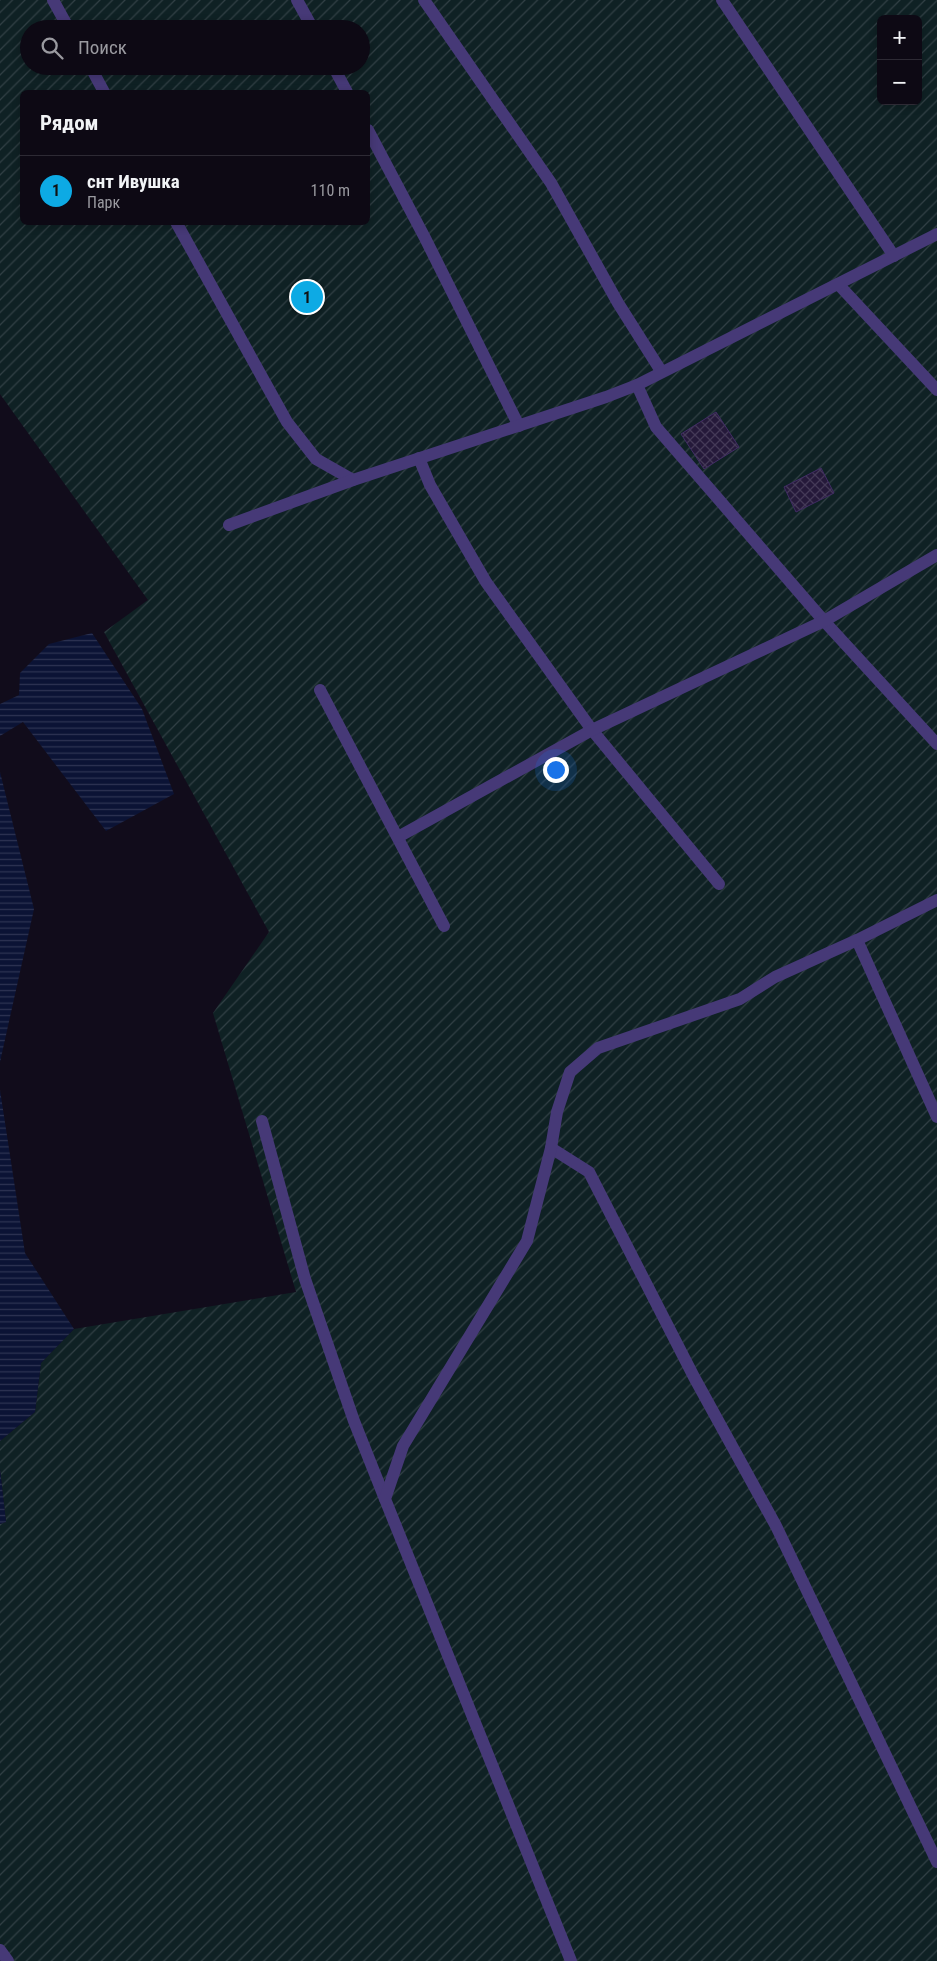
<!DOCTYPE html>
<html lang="ru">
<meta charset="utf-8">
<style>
:root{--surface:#0d0914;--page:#1b1722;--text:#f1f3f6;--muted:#9a9aa0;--line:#2d2a34;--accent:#0daae4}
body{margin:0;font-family:"Roboto Condensed",sans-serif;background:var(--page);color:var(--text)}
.controls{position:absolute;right:15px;top:15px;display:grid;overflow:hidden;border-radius:8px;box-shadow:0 2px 8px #0003}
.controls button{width:45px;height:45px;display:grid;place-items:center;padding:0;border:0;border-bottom:1px solid var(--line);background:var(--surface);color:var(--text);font:25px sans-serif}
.you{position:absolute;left:555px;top:769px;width:18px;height:18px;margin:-12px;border:4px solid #fff;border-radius:50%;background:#1a73e8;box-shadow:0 0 0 8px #1a73e833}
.badge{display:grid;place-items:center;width:32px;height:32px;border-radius:50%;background:var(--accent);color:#111;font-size:16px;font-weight:700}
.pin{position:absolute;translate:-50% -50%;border:2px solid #fff;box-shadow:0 1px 5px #0006}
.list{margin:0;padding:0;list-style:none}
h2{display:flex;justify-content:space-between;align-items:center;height:65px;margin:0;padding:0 20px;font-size:21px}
h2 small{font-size:16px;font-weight:400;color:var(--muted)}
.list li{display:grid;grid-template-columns:32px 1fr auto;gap:15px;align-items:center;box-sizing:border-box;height:70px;padding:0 20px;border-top:1px solid var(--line)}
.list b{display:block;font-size:19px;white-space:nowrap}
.list p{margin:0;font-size:16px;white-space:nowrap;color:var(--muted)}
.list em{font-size:16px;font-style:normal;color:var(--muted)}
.icon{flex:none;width:28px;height:28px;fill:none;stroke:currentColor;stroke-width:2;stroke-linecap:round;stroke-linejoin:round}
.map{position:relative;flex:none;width:937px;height:1961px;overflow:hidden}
.search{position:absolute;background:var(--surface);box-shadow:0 2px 8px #0003;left:20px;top:20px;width:350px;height:55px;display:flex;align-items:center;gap:12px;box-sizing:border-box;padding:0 18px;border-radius:28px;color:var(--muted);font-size:19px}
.panel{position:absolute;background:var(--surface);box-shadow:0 2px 8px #0003;left:20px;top:90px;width:350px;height:135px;border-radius:8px}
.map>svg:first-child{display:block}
.garden{fill:url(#garden-furrows);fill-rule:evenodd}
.water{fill:url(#water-rules)}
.building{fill:url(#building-cross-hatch);stroke:#412c65}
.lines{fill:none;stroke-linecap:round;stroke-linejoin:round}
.service{stroke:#463977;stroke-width:12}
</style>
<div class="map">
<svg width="937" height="1961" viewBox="0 0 937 1961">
<defs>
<pattern id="garden-furrows" width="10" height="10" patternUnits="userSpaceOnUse" patternTransform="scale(1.25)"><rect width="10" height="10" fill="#0f2124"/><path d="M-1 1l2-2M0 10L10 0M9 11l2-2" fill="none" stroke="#314045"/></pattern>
<pattern id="water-rules" width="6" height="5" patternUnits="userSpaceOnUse" patternTransform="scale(1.25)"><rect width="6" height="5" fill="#0b1335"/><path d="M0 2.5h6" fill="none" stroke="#2e3453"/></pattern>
<pattern id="building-cross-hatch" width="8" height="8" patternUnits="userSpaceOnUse" patternTransform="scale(1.25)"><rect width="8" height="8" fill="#25193a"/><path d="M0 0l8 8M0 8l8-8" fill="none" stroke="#443957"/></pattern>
</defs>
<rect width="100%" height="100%" fill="#110c1b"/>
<path class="garden" d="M0,0H937V1961H0V1524L6,1522L0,1469V1441L35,1412L41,1363L74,1329L296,1292L213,1013L269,932L104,632L148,600L0,394ZM881,19H918V101H881ZM29,29H361V66H29ZM22,92H368V222H22Z"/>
<g class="water">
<path d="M92,633L142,709L174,794L106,831L23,722L0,736V704L19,695L20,673L49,644Z"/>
<path d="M0,772L34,909L0,1062Z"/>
<path d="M0,1090L25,1253L74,1329L41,1363L35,1412L0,1441Z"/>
<path d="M0,1469L6,1522L0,1524Z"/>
</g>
<g class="building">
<path d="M716,412L739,447L704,469L681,434Z"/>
<path d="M821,468L834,493L796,512L784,487Z"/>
</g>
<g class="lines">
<g class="service">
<path d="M53,0L69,29"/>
<path d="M297,0L313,29"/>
<path d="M424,0L551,183L618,303L661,371"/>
<path d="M722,0L894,256"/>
<path d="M90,66L104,92"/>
<path d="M333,66L347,92"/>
<path d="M368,130L425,238L519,426"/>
<path d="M176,222L287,422L316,459L353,480"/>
<path d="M838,284L937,390"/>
<path d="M637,385L656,427L824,621L937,744"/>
<path d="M419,458L430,485L486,582L592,730L719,884"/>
<path d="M229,525L353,480L606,397L637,385L937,234"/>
<path d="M320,690L444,926"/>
<path d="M398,837L592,730L824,621L937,555"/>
<path d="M857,940L937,1117"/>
<path d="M262,1121L305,1279L354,1421L385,1499"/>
<path d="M551,1148L589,1172L694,1377L776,1526L937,1862"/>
<path d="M0,1950L8,1961"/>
<path d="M571,1961L385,1499L403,1446L527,1241L551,1148L557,1112L570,1072L598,1048L740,999L775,977L857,940L937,900"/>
</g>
</g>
</svg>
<div class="controls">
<button>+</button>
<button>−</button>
</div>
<div class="you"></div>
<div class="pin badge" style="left:307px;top:297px">1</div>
<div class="search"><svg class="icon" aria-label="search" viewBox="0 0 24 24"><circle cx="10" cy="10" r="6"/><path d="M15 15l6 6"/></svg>Поиск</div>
<section class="panel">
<h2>Рядом<small></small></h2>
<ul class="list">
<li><span class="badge">1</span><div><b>снт Ивушка</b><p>Парк</p></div><em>110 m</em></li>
</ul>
</section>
</div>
